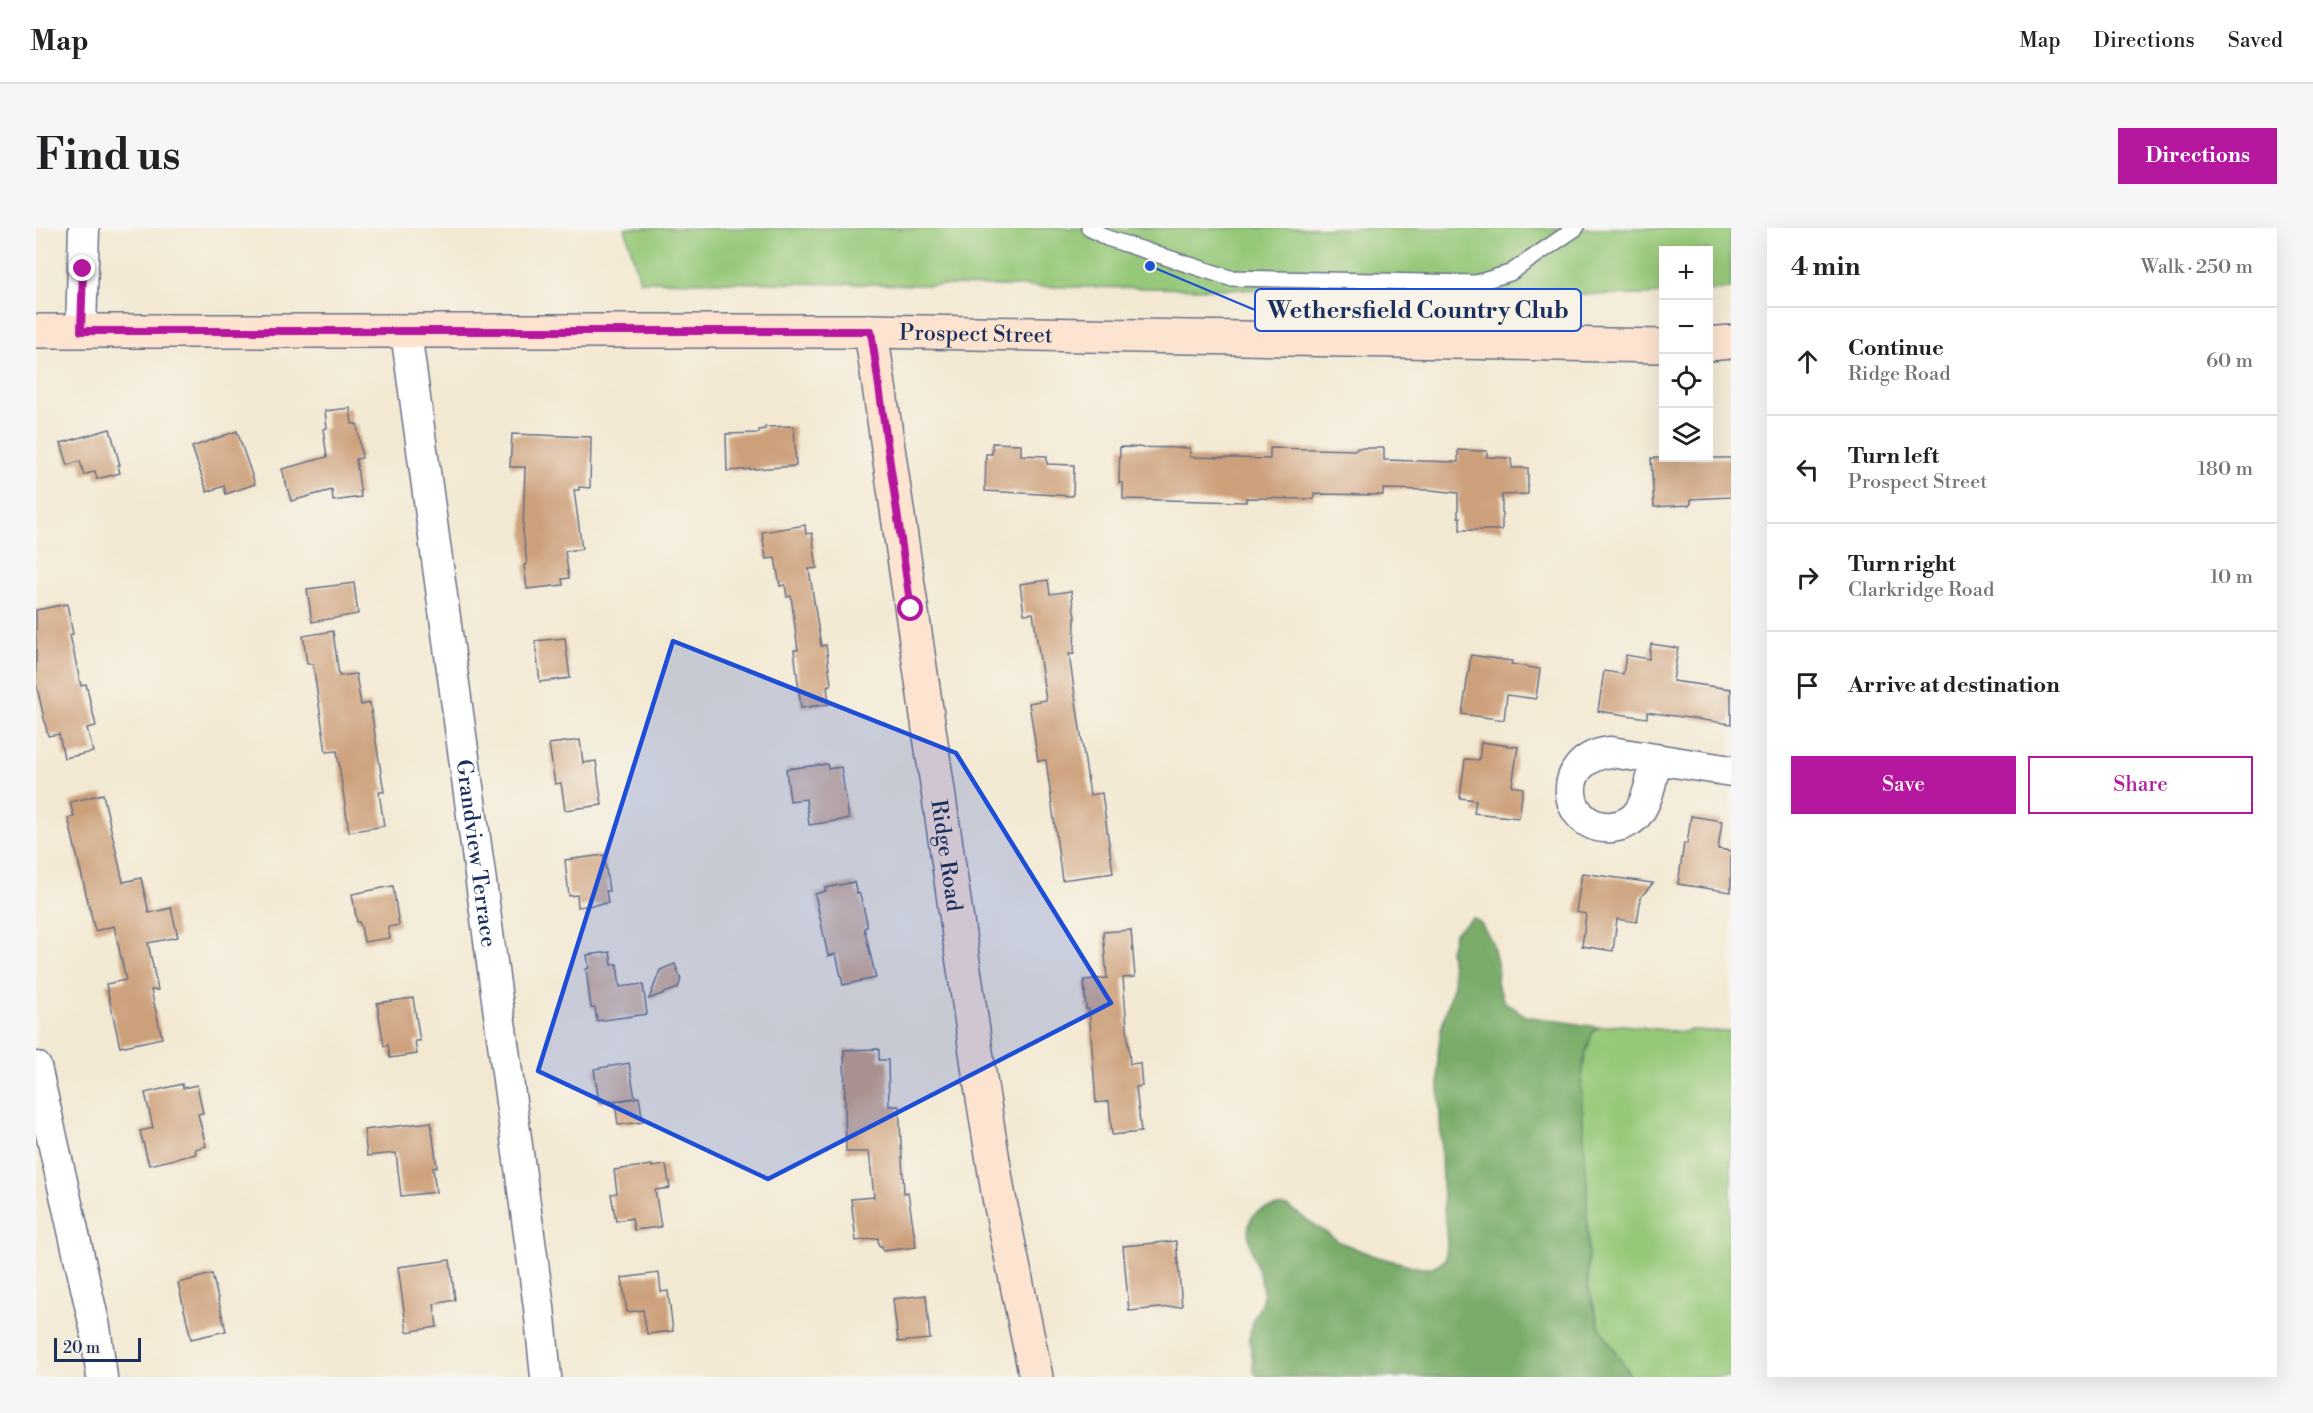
<!DOCTYPE html>
<meta charset="utf-8">
<style>
:root{--surface:#fff;--page:#f6f6f6;--text:#202124;--muted:#757577;--line:#e0e0e0;--accent:#b5179e}
body{margin:0;font-family:"Libre Bodoni",serif;background:var(--page);color:var(--text)}
.controls{position:absolute;right:18px;top:18px;display:grid;overflow:hidden;border-radius:0px;box-shadow:0 6px 24px #0002}
.controls button{width:54px;height:54px;display:grid;place-items:center;padding:0;border:0;border-bottom:2px solid var(--line);background:var(--surface);color:var(--text);font:30px sans-serif}
.scale{position:absolute;left:18px;bottom:15px;width:87px;box-sizing:border-box;padding-left:6px;border:3px solid #1b2f5e;border-top:0;font-size:16px;line-height:21px;white-space:nowrap;color:#1b2f5e;-webkit-text-stroke:4px #f7f3e8;paint-order:stroke}
.stop{position:absolute;width:18px;height:18px;margin:-14px;border:4px solid #b5179e;border-radius:50%;background:#fff}
.stop.end{background:#b5179e;border-color:#fff;box-shadow:0 2px 6px #0008}
.list{margin:0;padding:0;list-style:none}
h2{display:flex;justify-content:space-between;align-items:center;height:78px;margin:0;padding:0 24px;font-size:26px}
h2 small{font-size:20px;font-weight:400;color:var(--muted)}
.list li{display:grid;grid-template-columns:39px 1fr auto;gap:18px;align-items:center;box-sizing:border-box;height:108px;padding:0 24px;border-top:2px solid var(--line)}
.list b{display:block;font-size:22px;white-space:nowrap}
.list p{margin:0;font-size:20px;white-space:nowrap;color:var(--muted)}
.list em{font-size:20px;font-style:normal;color:var(--muted)}
.actions{display:flex;gap:12px;padding:18px 24px}
.actions a{flex:1;padding:14px 0;border:2px solid var(--accent);border-radius:0px;text-align:center;font-size:21px;color:var(--accent)}
.actions .main{background:var(--accent);color:#fff}
.icon{flex:none;width:33px;height:33px;fill:none;stroke:currentColor;stroke-width:2;stroke-linecap:round;stroke-linejoin:round}
.map{position:relative;flex:none;width:1695px;height:1149px;overflow:hidden;border-radius:0px}
header{display:flex;align-items:center;gap:36px;box-sizing:border-box;height:84px;padding:0 30px;background:var(--surface);border-bottom:2px solid var(--line)}
header strong{font-size:28px}
nav{display:flex;gap:33px;margin-inline-start:auto;font-size:21px}
.intro{display:flex;align-items:center;justify-content:space-between;box-sizing:border-box;height:144px;padding:0 36px}
h1{margin:0;font-size:42px}
.button{padding:15px 27px;border-radius:0px;background:var(--accent);color:#fff;font-size:21px;font-weight:700}
main{display:flex;gap:36px;padding:0 36px}
aside{flex:1;background:var(--surface);border-radius:0px;box-shadow:0 6px 24px #0002}
.map>svg:first-child{display:block}
.green{fill:#95c878;stroke:#587c6b;stroke-width:1.5}
.forest{fill:#78ac68;stroke:#4a6e63;stroke-width:1.5}
.building{fill:#cda07b}
.lines{fill:none;stroke-linecap:round;stroke-linejoin:round}
.lane-casing{stroke:#677087;stroke-width:18}
.street-casing{stroke:#677087;stroke-width:33}
.secondary-casing{stroke:#677087;stroke-width:36}
.lane{stroke:#fff;stroke-width:15}
.street{stroke:#fff;stroke-width:30}
.secondary{stroke:#fde4d0;stroke-width:33}
.route{stroke:#b5179e;stroke-width:8}
.marked{fill:#1d4ed8;fill-opacity:0.2;stroke:#1d4ed8;stroke-width:4.5;stroke-linejoin:round}
.labels{text-anchor:middle;stroke-width:4.5;stroke-linejoin:round;paint-order:stroke}
.street-label{font-size:22px;fill:#1b2f5e;stroke:#f7f3e8}
.leader{fill:none;stroke:#1d4ed8;stroke-width:2}
.callout-dot{fill:#1d4ed8;stroke:#f7f3e8;stroke-width:2}
.callout{fill:#f7f3e8;stroke:#1d4ed8;stroke-width:2}
.callout-label{font-size:24px;text-anchor:middle;font-weight:bold;fill:#1b2f5e}
</style>
<header>
<strong>Map</strong>
<nav><a>Map</a><a>Directions</a><a>Saved</a></nav>
</header>
<div class="intro"><h1>Find us</h1><a class="button">Directions</a></div>
<main>
<div class="map">
<svg width="1695" height="1149" viewBox="0 0 1695 1149">
<rect width="100%" height="100%" fill="#f7f3e8"/>
<filter id="ink" filterUnits="userSpaceOnUse"><feTurbulence type="fractalNoise" baseFrequency=".0167" numOctaves="2"/><feDisplacementMap in="SourceGraphic" scale="12" xChannelSelector="R" yChannelSelector="G"/><feConvolveMatrix kernelMatrix="1 2 1 2 8 2 1 2 1" color-interpolation-filters="sRGB"/></filter>
<filter id="wash" filterUnits="userSpaceOnUse"><feTurbulence type="fractalNoise" baseFrequency=".008" numOctaves="4" result="noise"/><feDisplacementMap in="SourceGraphic" scale="24" xChannelSelector="R" yChannelSelector="G"/><feGaussianBlur stdDeviation="1.35" result="paint"/><feColorMatrix in="noise" values="0 0 0 0 0 0 0 0 0 0 0 0 0 0 0 0 0 1.4 0 .05"/><feComposite in="paint" operator="in"/></filter>
<g filter="url(#wash)">
<rect width="100%" height="100%" fill="#f3e9d3"/>
<g class="green">
<path d="M589,0H1695V61L1673,63L1672,22H1628L1627,66L1604,67L604,53Z"/>
<path d="M1587,797L1647,804L1656,802L1695,804V1149H1595L1563,1098L1552,1057L1551,959L1545,858L1549,827L1556,806L1562,799Z"/>
</g>
<path class="forest" d="M1437,690L1445,695L1456,714L1462,739L1461,755L1468,773L1490,788L1562,799L1556,806L1549,827L1545,858L1551,959L1552,1057L1563,1098L1595,1149H1223C1216,1144 1218,1141 1217,1133C1215,1119 1211,1109 1217,1093C1220,1084 1226,1077 1227,1067C1228,1043 1195,996 1225,982C1233,979 1243,977 1252,979L1304,1014L1338,1028L1385,1040H1395L1409,1032L1411,1016L1406,957L1402,825L1405,801L1418,756L1414,723L1418,707L1420,703Z"/>
<g id="blocks">
<g class="building">
<path d="M314,180L316,196H321L326,230L320,231L325,269L297,273L296,262L255,273L246,241L291,229L287,201L291,200L289,183Z"/>
<path d="M758,198L760,238L691,243L690,206L723,205V202L729,201V199Z"/>
<path d="M74,201L84,237H82L84,245L61,251L59,243L48,247L44,233L32,237L25,215Z"/>
<path d="M201,203L219,256L190,266L188,258L171,264L156,219Z"/>
<path d="M476,206L555,209L554,260L543,259V262H538L546,321L529,323L533,350L526,351L527,357L491,361L488,337L491,336L487,303L489,239H474Z"/>
<path d="M956,215L985,216V227L1011,228V236L1038,237L1037,268L949,263L950,226H956Z"/>
<path d="M1084,219L1154,220V229L1234,231V220L1320,222L1321,220H1348V232L1422,234V222L1451,223V229L1475,230L1476,240H1492V266L1466,267V302H1424V289H1422V265L1395,262L1347,261V267L1278,266V271L1210,270V274L1087,271V255H1083Z"/>
<path d="M1615,230H1695V269L1655,271V276L1653,277L1618,279Z"/>
<path d="M769,297L770,306L776,305L781,340L773,341L785,418L790,417L795,457L791,458L793,476L765,480L758,422H762L755,368L751,369L749,357L744,358L739,330L730,331L726,304Z"/>
<path d="M1012,352L1014,366L1035,363L1039,389L1038,426H1033L1040,474L1054,567L1066,565L1077,645L1026,652L1010,532L1002,533L993,475L1010,472L997,385L988,386L984,356Z"/>
<path d="M318,355L322,386L276,394L271,361Z"/>
<path d="M31,376L37,406L34,407L45,458L50,456L60,498L51,500L57,524L28,530L23,506L12,508L0,455V382Z"/>
<path d="M297,403L303,448L320,446L325,477L334,475L348,564H343L348,598L313,604L301,523L290,524L277,436H271L267,408Z"/>
<path d="M529,410L534,450L504,454L499,413Z"/>
<path d="M1615,416L1642,420L1637,453L1695,461V496L1611,484V490L1562,483L1568,443L1587,446L1590,427L1613,431Z"/>
<path d="M1435,427L1476,433L1475,436L1504,441L1500,471L1471,467L1468,492L1426,486Z"/>
<path d="M544,512L547,535L560,533L566,577L529,582L525,555L519,556L513,516Z"/>
<path d="M1445,514L1482,519L1476,558L1487,560L1483,590L1438,585L1440,572L1424,570L1429,531L1443,532Z"/>
<path d="M791,536L792,541L805,539L813,591L773,597L770,571L754,573L750,541Z"/>
<path d="M67,566L87,654L105,650L113,685L135,680L142,709L112,715L122,762H115L126,810L84,819L70,756L90,752L78,698L59,703L32,590L38,589L34,574Z"/>
<path d="M1655,588L1686,593L1682,621L1695,623V664L1642,656L1648,615L1651,616Z"/>
<path d="M568,627L573,663H570L572,675L542,679L541,667L533,668L529,632Z"/>
<path d="M1546,645L1617,655L1605,669L1601,694L1581,691L1577,723L1546,718L1550,686L1540,684Z"/>
<path d="M818,654L821,666L823,665L825,670L831,694V699L828,700L840,750L807,757L800,726L792,728L779,666L790,663L789,660Z"/>
<path d="M357,658L363,697L352,699L354,710L328,714L325,699L323,694H321L316,666Z"/>
<path d="M1095,702L1099,749L1087,750L1094,836L1104,835L1106,858L1100,859L1105,904L1076,907L1073,873L1060,875L1053,781H1050L1048,752L1071,750L1067,704Z"/>
<path d="M574,724L576,737L581,736L584,759L607,756L611,786L561,793L559,780H555L550,741L553,740L551,727Z"/>
<path d="M639,736L645,751L642,760L613,771L624,742Z"/>
<path d="M377,770L384,813H379L381,826L354,830L352,817L348,818L341,775Z"/>
<path d="M843,821V832H852L853,878H863L868,965L872,964L880,1019L847,1023L846,1018H843L842,1010L820,1013L815,971L838,969L833,924H810L808,822Z"/>
<path d="M593,835L599,870L563,875L558,841Z"/>
<path d="M146,856L147,860L161,857L167,885L162,886L170,918L159,921L160,926L113,937L104,903L117,900L109,865Z"/>
<path d="M603,869L607,894L582,897L579,874Z"/>
<path d="M395,894L401,939L397,940L400,964L365,968L360,925L331,928L328,902Z"/>
<path d="M616,937V939L630,937L634,960L619,962L625,999L598,1002L596,990L580,993L575,966L581,965L578,942Z"/>
<path d="M1140,1013L1146,1078L1093,1083L1087,1018Z"/>
<path d="M414,1032L419,1072L398,1076L401,1099L371,1104L362,1039Z"/>
<path d="M623,1045L625,1064L632,1063L637,1103L611,1106L607,1082L591,1084L586,1050Z"/>
<path d="M176,1046L190,1103L155,1111L142,1055Z"/>
<path d="M890,1067L894,1111L862,1114L857,1071Z"/>
</g>
</g>
</g>
<g filter="url(#ink)">
<use href="#blocks" fill-opacity="0" stroke="#677087" stroke-width="1.5"/>
<g class="lines">
<g class="lane-casing">
<path id="lane" d="M1053,0L1071,10L1194,50L1440,55L1474,45L1540,0"/>
</g>
<g class="street-casing">
<g id="street">
<path d="M45,103L48,0"/>
<path id="s1" d="M370,104L503,1079L510,1149"/>
<path d="M1620,532C1616,548 1613,570 1603,584C1597,593 1586,598 1576,599C1527,603 1516,530 1575,524L1695,543"/>
<path d="M0,839L59,1099L66,1149"/>
</g>
</g>
<g class="secondary-casing">
<g id="secondary">
<path id="s2" d="M0,103H835L1628,118"/>
<path id="s3" d="M835,103L944,851L962,964L1000,1149"/>
<path d="M1672,116L1695,114"/>
</g>
</g>
<use href="#lane" class="lane"/>
<use href="#street" class="street"/>
<use href="#secondary" class="secondary"/>
</g>
</g>
<g class="lines" filter="url(#ink)">
<path class="route" d="M47,41L45,103H835L875,381"/>
</g>
<path class="marked" d="M637,413L920,525L1075,775L732,951L502,843Z"/>
<g class="labels">
<g class="street-label">
<text dy="8" stroke="none"><textPath href="#s2" startOffset="940">Prospect Street</textPath></text>
<text dy="8" stroke="none"><textPath href="#s1" startOffset="526">Grandview Terrace</textPath></text>
<text dy="8" stroke="none"><textPath href="#s3" startOffset="530">Ridge Road</textPath></text>
</g>
</g>
<path class="leader" d="M1114 38L1219 82"/>
<circle class="callout-dot" cx="1114" cy="38" r="6"/>
<rect class="callout" x="1219" y="61" width="326" height="42" rx="6"/>
<g class="callout-label">
<text x="1382" y="90">Wethersfield Country Club</text>
</g>
</svg>
<div class="controls">
<button>+</button>
<button>−</button>
<button><svg class="icon" aria-label="locate" viewBox="0 0 24 24"><circle cx="12" cy="12" r="6"/><path d="M12 2v4M12 18v4M2 12h4M18 12h4"/></svg></button>
<button><svg class="icon" aria-label="layers" viewBox="0 0 24 24"><path d="M12 4l9 5-9 5-9-5zM3 14l9 5 9-5"/></svg></button>
</div>
<div class="scale">20 m</div>
<div class="stop" style="left:875px;top:381px"></div>
<div class="stop end" style="left:47px;top:41px"></div>
</div>
<aside>
<h2>4 min<small>Walk · 250 m</small></h2>
<ul class="list">
<li><svg class="icon" aria-label="ahead" viewBox="0 0 24 24"><path d="M12 20V5M6 11l6-6 6 6"/></svg><div><b>Continue</b><p>Ridge Road</p></div><em>60 m</em></li>
<li><svg class="icon" aria-label="left" viewBox="0 0 24 24"><path d="M17 20v-9H6M10 6l-5 5 5 5"/></svg><div><b>Turn left</b><p>Prospect Street</p></div><em>180 m</em></li>
<li><svg class="icon" aria-label="right" viewBox="0 0 24 24"><path d="M7 20v-9h11M14 6l5 5-5 5"/></svg><div><b>Turn right</b><p>Clarkridge Road</p></div><em>10 m</em></li>
<li><svg class="icon" aria-label="arrive" viewBox="0 0 24 24"><path d="M6 21V4h12l-3 4 3 4H6"/></svg><div><b>Arrive at destination</b></div></li>
</ul>
<div class="actions"><a class="main">Save</a><a>Share</a></div>
</aside>
</main>
